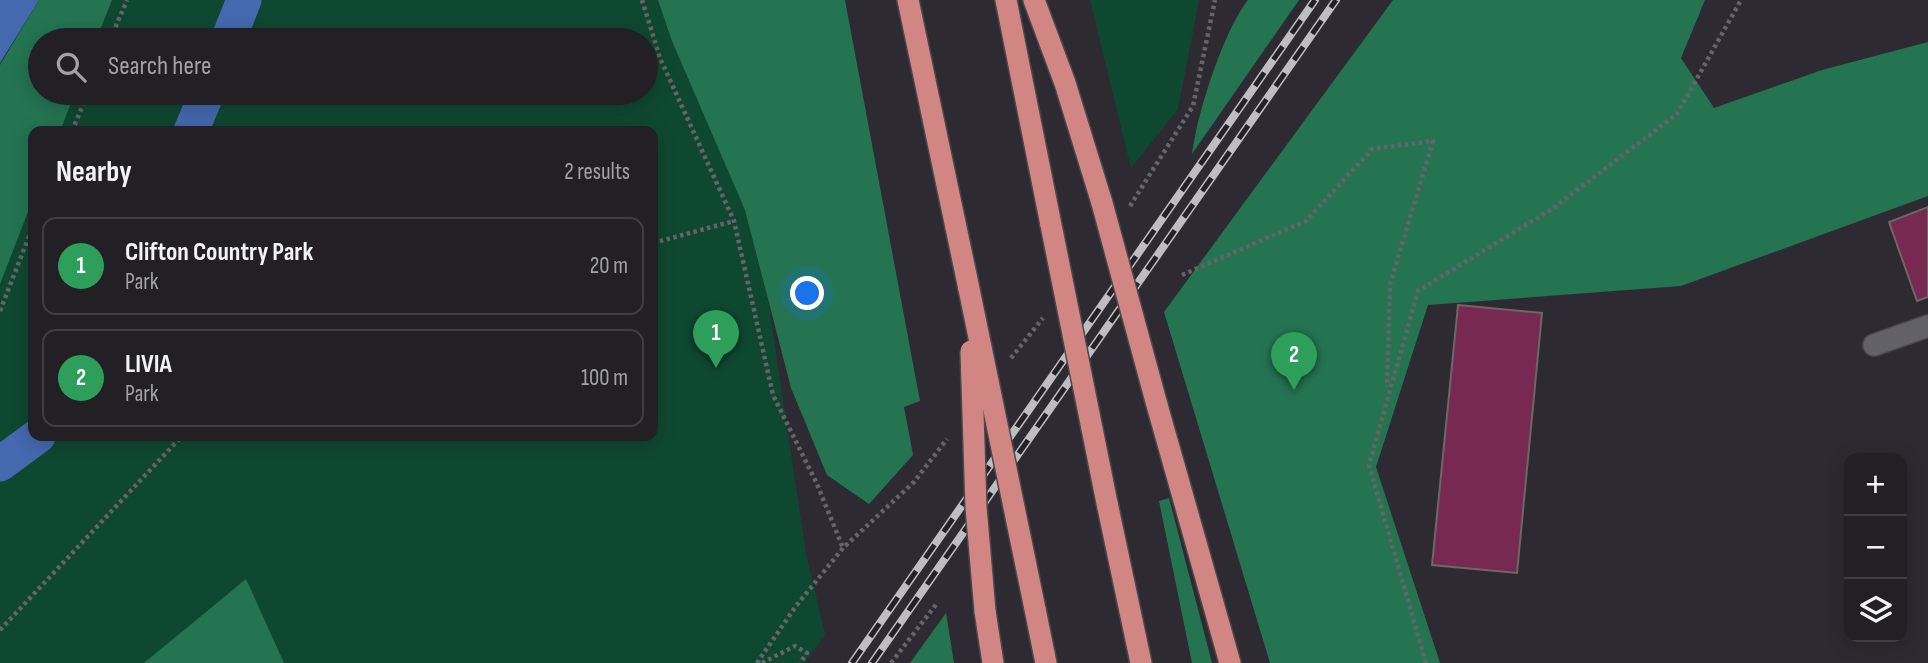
<!DOCTYPE html>
<meta charset="utf-8">
<style>
:root{--surface:#222025;--page:#2e2d32;--text:#f1f3f6;--muted:#a2a3a7;--line:#3f3e42;--accent:#23d5af}
body{margin:0;font-family:"Sofia Sans Condensed",sans-serif;background:var(--page);color:var(--text)}
.controls{position:absolute;right:21px;bottom:21px;display:grid;overflow:hidden;border-radius:14px;box-shadow:0 4px 18px #0003}
.controls button{width:63px;height:63px;display:grid;place-items:center;padding:0;border:0;border-bottom:2px solid var(--line);background:var(--surface);color:var(--text);font:35px sans-serif}
.you{position:absolute;left:808px;top:294px;width:24px;height:24px;margin:-18px;border:5px solid #fff;border-radius:50%;background:#1a73e8;box-shadow:0 0 0 10px #1a73e833}
.badge{display:grid;place-items:center;width:46px;height:46px;border-radius:50%;background:var(--accent);color:#fff;font-size:23px;font-weight:700}
.pin{position:absolute;translate:-50% -58px;filter:drop-shadow(0 2px 4px #0008)}
.pin::after{content:'';position:absolute;top:37px;width:24px;height:21px;background:inherit;clip-path:polygon(0 0,100% 0,50% 100%)}
.list{margin:0;padding:0;list-style:none}
h2{display:flex;justify-content:space-between;align-items:center;height:91px;margin:0;padding:0 28px;font-size:30px}
h2 small{font-size:23px;font-weight:400;color:var(--muted)}
.list li{display:grid;grid-template-columns:46px 1fr auto;gap:21px;align-items:center;box-sizing:border-box;height:98px;margin:0 14px 14px;padding:0 14px;border:2px solid var(--line);border-radius:14px}
.list b{display:block;font-size:26px;white-space:nowrap}
.list p{margin:0;font-size:23px;white-space:nowrap;color:var(--muted)}
.list em{font-size:23px;font-style:normal;color:var(--muted)}
.icon{flex:none;width:38px;height:38px;fill:none;stroke:currentColor;stroke-width:2;stroke-linecap:round;stroke-linejoin:round}
.map{position:relative;flex:none;width:1928px;height:663px;overflow:hidden}
.search{position:absolute;background:var(--surface);box-shadow:0 4px 18px #0003;left:28px;top:28px;width:630px;height:77px;display:flex;align-items:center;gap:18px;box-sizing:border-box;padding:0 24px;border-radius:38px;color:var(--muted);font-size:26px}
.panel{position:absolute;background:var(--surface);box-shadow:0 4px 18px #0003;left:28px;top:126px;width:630px;height:315px;border-radius:14px}
.map>svg:first-child{display:block}
.green{fill:#0f4831;fill-rule:evenodd}
.forest{fill:#247452}
.water{fill:#4569af}
.lines{fill:none;stroke-linecap:round;stroke-linejoin:round}
.canal{stroke:#4569af;stroke-width:35}
.building{fill:#782951;stroke:#6e6669;stroke-width:2}
.minor-casing{stroke:#4a484d;stroke-width:24}
.highway-casing{stroke:#4a484d;stroke-width:24}
.path{stroke:#666469;stroke-width:4.5;stroke-dasharray:3.5 3.5;stroke-linecap:butt}
.minor{stroke:#626167;stroke-width:21}
.highway{stroke:#d18683;stroke-width:21}
.rail-casing{stroke:#bebdc1;stroke-width:8}
.rail{stroke:#232127;stroke-width:5;stroke-dasharray:16;stroke-linecap:butt}
.highway-bridge-casing{stroke:#4a484d;stroke-width:24;stroke-linecap:butt}
.highway-bridge{stroke:#d18683;stroke-width:21}
</style>
<div class="map">
<svg width="1928" height="663" viewBox="0 0 1928 663">
<rect width="100%" height="100%" fill="#2d2b31"/>
<g class="green">
<path d="M39,0H723L806,554L825,634L805,663H0V63ZM40,40H646V93H40ZM33,131H653V436H33Z"/>
<path d="M1090,0H1199L1178,109L1131,168Z"/>
</g>
<g class="forest">
<path d="M39,0H112L96,40H40V93H75L60,131H33V199L0,284V65Z"/>
<path d="M658,0H845L920,401L904,407L913,455L869,504L827,475L791,388L745,210L672,41Z"/>
<path d="M1248,0H1299L1192,154C1197,113 1223,32 1248,0Z"/>
<path d="M1393,0H1705L1681,58L1714,108L1822,70L1928,42V196L1681,286L1428,305L1376,467L1440,663H1270L1164,312Z"/>
<path d="M1169,498L1212,663H1192L1159,501Z"/>
<path d="M246,579L284,663H144Z"/>
<path d="M946,613L954,663H910Z"/>
</g>
<path class="water" d="M0,0H39L0,63Z"/>
<g class="lines">
<g class="canal">
<path d="M228,40L244,0"/>
<path d="M191,131L207,93"/>
<path d="M0,464L38,436"/>
</g>
</g>
<g class="building">
<path d="M1928,207V297L1917,301L1889,222Z"/>
<path d="M1458,305L1542,313L1517,573L1432,565Z"/>
</g>
<g class="lines">
<g class="minor-casing">
<path id="minor" d="M1874,345L1928,326"/>
</g>
<g class="highway-casing">
<g id="highway">
<path d="M908,0L969,289"/>
<path d="M1006,0L1051,225"/>
<path d="M1034,0L1065,83L1102,203"/>
<path d="M1157,405L1230,663"/>
<path d="M1107,503L1141,663"/>
<path d="M1035,609L1046,663"/>
<path d="M985,611L993,663"/>
</g>
</g>
<g class="path">
<path d="M642,0L660,58L734,221L773,395L817,484L843,548"/>
<path d="M110,40L127,0"/>
<path d="M72,131L88,93"/>
<path d="M1130,206L1193,106L1215,0"/>
<path d="M653,243L734,221"/>
<path d="M1182,275L1306,221L1372,149L1433,141L1390,284L1387,387"/>
<path d="M0,311L33,226"/>
<path d="M1011,358L1043,318"/>
<path d="M0,630L182,436"/>
<path d="M757,663L796,606L843,548L914,482L947,439"/>
<path d="M762,663L795,646L807,653L800,663"/>
<path d="M891,663L938,602"/>
<path d="M1426,663L1369,465L1418,291L1552,209L1677,114L1741,0"/>
</g>
<use href="#minor" class="minor"/>
<use href="#highway" class="highway"/>
<g class="rail-casing">
<g id="rail">
<path d="M852,663L1315,0"/>
<path d="M872,663L1336,0"/>
</g>
</g>
<use href="#rail" class="rail"/>
<g class="highway-bridge-casing">
<g id="highway-bridge">
<path d="M1102,203L1157,405"/>
<path d="M1051,225L1107,503"/>
<path d="M969,289L1035,609"/>
<path d="M971,351L976,507L985,611"/>
</g>
</g>
<use href="#highway-bridge" class="highway-bridge"/>
</g>
</svg>
<div class="controls">
<button>+</button>
<button>−</button>
<button><svg class="icon" aria-label="layers" viewBox="0 0 24 24"><path d="M12 4l9 5-9 5-9-5zM3 14l9 5 9-5"/></svg></button>
</div>
<div class="you"></div>
<div class="pin badge" style="left:716px;top:368px;background:#2e9e5b">1</div>
<div class="pin badge" style="left:1294px;top:390px;background:#2e9e5b">2</div>
<div class="search"><svg class="icon" aria-label="search" viewBox="0 0 24 24"><circle cx="10" cy="10" r="6"/><path d="M15 15l6 6"/></svg>Search here</div>
<section class="panel">
<h2>Nearby<small>2 results</small></h2>
<ul class="list">
<li><span class="badge" style="background:#2e9e5b">1</span><div><b>Clifton Country Park</b><p>Park</p></div><em>20 m</em></li>
<li><span class="badge" style="background:#2e9e5b">2</span><div><b>LIVIA</b><p>Park</p></div><em>100 m</em></li>
</ul>
</section>
</div>
